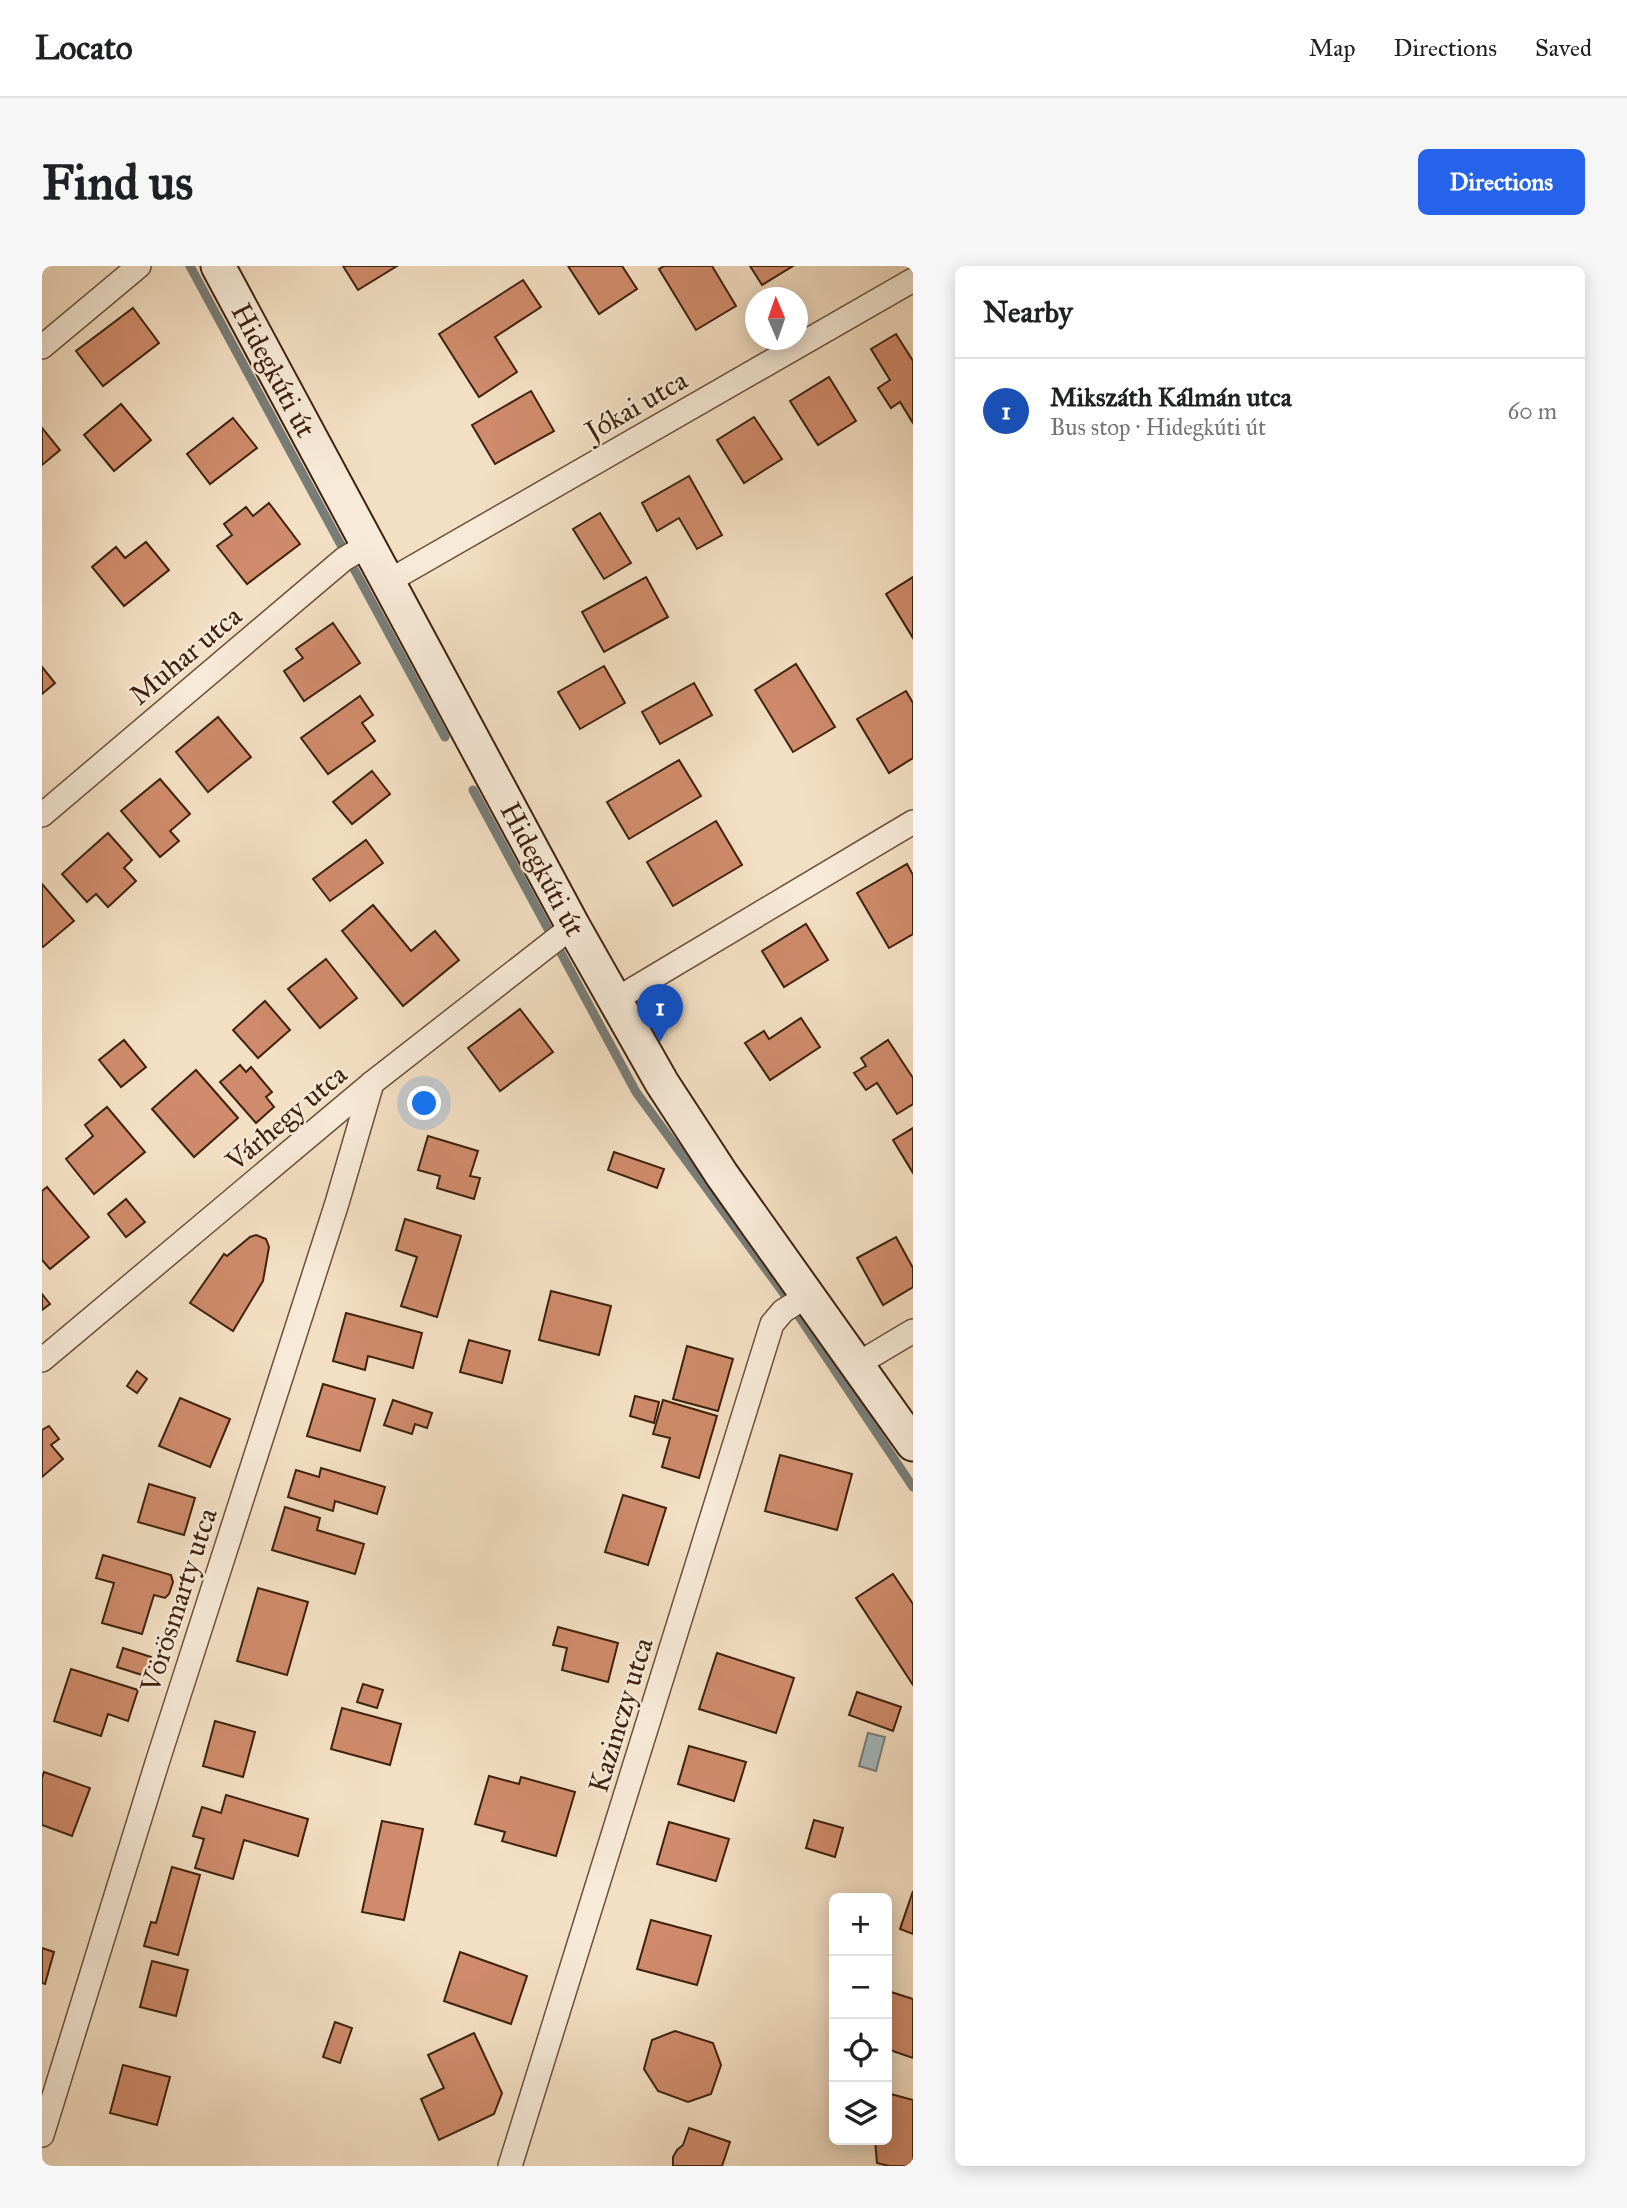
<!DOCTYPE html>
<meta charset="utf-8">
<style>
:root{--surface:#fff;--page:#f6f6f6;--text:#202124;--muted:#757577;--line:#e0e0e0;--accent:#2563eb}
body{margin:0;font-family:"IM FELL Great Primer",serif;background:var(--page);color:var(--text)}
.controls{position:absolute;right:21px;bottom:21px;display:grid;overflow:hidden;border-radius:10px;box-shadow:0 4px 18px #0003}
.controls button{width:63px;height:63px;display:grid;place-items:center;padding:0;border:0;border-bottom:2px solid var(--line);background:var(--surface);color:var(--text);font:35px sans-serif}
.compass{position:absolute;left:703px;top:21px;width:63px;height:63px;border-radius:50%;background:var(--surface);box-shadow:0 4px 18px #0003;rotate:358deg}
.you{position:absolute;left:383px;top:838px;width:24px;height:24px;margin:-18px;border:5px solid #fff;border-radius:50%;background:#1a73e8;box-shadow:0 0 0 10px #1a73e833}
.badge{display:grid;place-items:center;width:46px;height:46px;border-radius:50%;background:var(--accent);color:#fff;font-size:23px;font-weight:700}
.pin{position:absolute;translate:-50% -58px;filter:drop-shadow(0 2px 4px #0008)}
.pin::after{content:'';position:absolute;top:37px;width:24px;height:21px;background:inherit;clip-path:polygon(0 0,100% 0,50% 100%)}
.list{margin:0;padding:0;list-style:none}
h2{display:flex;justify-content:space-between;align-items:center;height:91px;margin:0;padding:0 28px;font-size:30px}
h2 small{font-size:23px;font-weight:400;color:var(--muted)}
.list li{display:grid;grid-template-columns:46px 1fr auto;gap:21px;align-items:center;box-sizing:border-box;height:105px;padding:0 28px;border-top:2px solid var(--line)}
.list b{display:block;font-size:26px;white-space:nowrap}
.list p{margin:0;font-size:23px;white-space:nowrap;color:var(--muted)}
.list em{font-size:23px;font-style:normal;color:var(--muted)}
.icon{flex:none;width:38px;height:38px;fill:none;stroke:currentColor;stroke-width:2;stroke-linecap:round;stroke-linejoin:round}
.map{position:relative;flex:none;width:871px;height:1900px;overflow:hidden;border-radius:10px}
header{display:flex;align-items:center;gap:42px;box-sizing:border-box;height:98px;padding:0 35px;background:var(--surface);border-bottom:2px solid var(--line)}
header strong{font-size:33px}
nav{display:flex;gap:38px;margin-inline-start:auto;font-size:24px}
.intro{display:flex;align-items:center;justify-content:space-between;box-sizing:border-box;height:168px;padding:0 42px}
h1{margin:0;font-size:49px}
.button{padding:18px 32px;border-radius:10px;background:var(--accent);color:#fff;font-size:24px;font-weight:700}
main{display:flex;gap:42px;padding:0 42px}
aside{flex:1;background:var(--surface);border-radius:10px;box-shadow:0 4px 18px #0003}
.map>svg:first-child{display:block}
.water{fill:#a1b9bf;stroke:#797d78;stroke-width:2}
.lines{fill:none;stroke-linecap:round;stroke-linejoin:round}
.stream{stroke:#797d78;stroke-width:9}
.building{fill:#cf8b6b;stroke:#3e220e;stroke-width:2}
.street-casing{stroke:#6b513b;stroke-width:26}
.secondary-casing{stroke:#3e220e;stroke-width:37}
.street{stroke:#f7ead8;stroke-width:23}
.secondary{stroke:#f7ead8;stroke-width:33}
.labels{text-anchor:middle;stroke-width:5;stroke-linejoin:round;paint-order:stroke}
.street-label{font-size:28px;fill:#3e220e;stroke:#f7ead8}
</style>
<header>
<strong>Locato</strong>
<nav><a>Map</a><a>Directions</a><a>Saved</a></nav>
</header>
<div class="intro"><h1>Find us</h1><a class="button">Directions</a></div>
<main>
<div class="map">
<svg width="871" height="1900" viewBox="0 0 871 1900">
<rect width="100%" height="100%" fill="#f3dfc3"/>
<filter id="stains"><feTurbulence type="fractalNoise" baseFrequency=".00286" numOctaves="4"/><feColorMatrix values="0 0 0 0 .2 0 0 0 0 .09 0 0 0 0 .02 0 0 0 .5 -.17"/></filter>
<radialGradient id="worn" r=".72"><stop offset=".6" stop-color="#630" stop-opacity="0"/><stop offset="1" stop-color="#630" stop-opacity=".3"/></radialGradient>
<path class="water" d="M826,1467L843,1471L834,1505L817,1500Z"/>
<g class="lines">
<g class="stream">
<path d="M148,0L403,471"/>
<path d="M431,524L594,826L740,1025L871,1221"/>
</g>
</g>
<g class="building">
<path d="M301,0H355L316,24Z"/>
<path d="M526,0H580L595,23L557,48Z"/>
<path d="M622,0H670L694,40L654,64L617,3Z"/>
<path d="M708,0H751L720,19Z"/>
<path d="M481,14L499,41L453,71L475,106L437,131L397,68Z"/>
<path d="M91,42L117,77L61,120L34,85Z"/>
<path d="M854,68L871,95V157L858,136L849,142L836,122L848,114L829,83Z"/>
<path d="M787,111L814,155L776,179L748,135Z"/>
<path d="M489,125L512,165L453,198L430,159Z"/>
<path d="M79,138L109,174L72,205L42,169Z"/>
<path d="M712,151L740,193L702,217L675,174Z"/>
<path d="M191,152L215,182L168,218L145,188Z"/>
<path d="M0,162L18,184L0,199Z"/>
<path d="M647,210L680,269L655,283L637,252L615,265L600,237Z"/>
<path d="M227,237L258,278L205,318L175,280L190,269L182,258L204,241L211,250Z"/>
<path d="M558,247L589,297L562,313L531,263Z"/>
<path d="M104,276L127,304L82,340L50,301L74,281L83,292Z"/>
<path d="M604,311L626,351L562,386L540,346Z"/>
<path d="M871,311V372L844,328Z"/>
<path d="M291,357L318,397L262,435L242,405L261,392L254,383Z"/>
<path d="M754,398L793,461L751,486L713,424Z"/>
<path d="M562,400L583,437L538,463L516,426Z"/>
<path d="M0,401L13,417L0,428Z"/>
<path d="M652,417L670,449L618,478L600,446Z"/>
<path d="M864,425L871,437V492L847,507L815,453Z"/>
<path d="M318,430L331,449L320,457L333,475L286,508L259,472Z"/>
<path d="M176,451L209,491L166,526L134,486Z"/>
<path d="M637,494L659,530L587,573L565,536Z"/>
<path d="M330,505L348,528L310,558L291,536Z"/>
<path d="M118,513L148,548L128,565L137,575L118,591L79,545Z"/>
<path d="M674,555L700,599L631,640L605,596Z"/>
<path d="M66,567L90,594L82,602L94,615L66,641L54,628L45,636L20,608Z"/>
<path d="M324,574L341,597L288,635L271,613Z"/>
<path d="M865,598L871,609V668L847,682L815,627Z"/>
<path d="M0,618L32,655L1,681L0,680Z"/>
<path d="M331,639L369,685L393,665L417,694L361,740L300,665Z"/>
<path d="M764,658L786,694L742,721L720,685Z"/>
<path d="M284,693L315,732L278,762L246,723Z"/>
<path d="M223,735L248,764L216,792L191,764Z"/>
<path d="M478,743L511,786L458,825L426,782Z"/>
<path d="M759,752L778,781L728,814L703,777L722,765L727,773Z"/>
<path d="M82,774L104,801L79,821L57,794Z"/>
<path d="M846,774L871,812V838L855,848L835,817L824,824L812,807L824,800L819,792Z"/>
<path d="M198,799L204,806L209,801L230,826L224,831L232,841L214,857L178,816Z"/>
<path d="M154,804L196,852L152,891L110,843Z"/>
<path d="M65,841L103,886L52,928L24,893L51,870L43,859Z"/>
<path d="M871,862V907L851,874Z"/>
<path d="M386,870L436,885L428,910L438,912L432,933L395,922L398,910L376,904Z"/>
<path d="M572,886L622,903L615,922L566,904Z"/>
<path d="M5,921L47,971L8,1003L0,994V925Z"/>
<path d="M84,933L103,956L84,971L66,948Z"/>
<path d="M363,953L419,970L395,1051L359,1040L375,991L354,984Z"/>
<path d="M214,969L224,973L227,981L221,1015L191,1065L148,1037L182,988L185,990L208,971Z"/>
<path d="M854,971L871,1002V1021L841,1039L815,992Z"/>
<path d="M509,1025L569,1040L557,1089L497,1074Z"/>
<path d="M0,1028L8,1038L0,1044Z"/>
<path d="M304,1047L380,1067L371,1102L326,1090L323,1104L291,1095Z"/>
<path d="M427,1074L468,1085L460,1117L418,1106Z"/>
<path d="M645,1080L691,1093L676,1145L631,1133Z"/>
<path d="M95,1105L105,1113L95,1127L85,1120Z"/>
<path d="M281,1118L333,1133L318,1185L265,1170Z"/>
<path d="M593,1130L617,1136L612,1157L588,1150Z"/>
<path d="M138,1132L188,1153L168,1201L117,1180Z"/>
<path d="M351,1134L390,1147L385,1162L373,1158L370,1168L342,1159Z"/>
<path d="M621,1134L675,1150L657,1212L620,1201L628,1172L611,1168Z"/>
<path d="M7,1160L17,1173L9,1179L21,1193L0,1211V1164Z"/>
<path d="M738,1189L810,1208L795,1264L723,1245Z"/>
<path d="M279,1202L343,1221L335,1248L293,1235L291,1245L246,1231L254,1204L277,1211Z"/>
<path d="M107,1218L153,1232L142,1269L96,1256Z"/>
<path d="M581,1229L624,1242L606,1299L563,1286Z"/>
<path d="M243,1241L278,1252L275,1264L322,1278L313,1308L230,1284Z"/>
<path d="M61,1289L129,1309L131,1316L127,1328L123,1332L112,1329L100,1368L60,1357L72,1317L54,1312Z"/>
<path d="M851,1308L871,1338V1419L814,1332Z"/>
<path d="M216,1322L266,1336L245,1409L195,1395Z"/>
<path d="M516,1361L576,1377L566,1416L520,1404L525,1382L511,1379Z"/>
<path d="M81,1382L109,1391L103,1410L75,1401Z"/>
<path d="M675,1387L752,1412L734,1467L657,1443Z"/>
<path d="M29,1403L96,1424L86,1455L66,1448L59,1470L12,1455Z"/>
<path d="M321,1418L341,1424L335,1442L315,1436Z"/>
<path d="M815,1426L859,1441L851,1465L807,1449Z"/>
<path d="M300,1442L359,1458L348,1499L289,1483Z"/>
<path d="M173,1455L213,1466L201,1511L161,1500Z"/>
<path d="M647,1480L704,1496L692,1535L636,1518Z"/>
<path d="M2,1506L48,1522L30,1570L0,1559V1512Z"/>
<path d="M447,1510L477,1518L479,1511L533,1526L514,1590L460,1575L463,1566L433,1558Z"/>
<path d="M184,1529L266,1553L256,1590L202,1574L191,1613L153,1602L162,1573L151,1570L160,1541L179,1547Z"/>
<path d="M772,1554L801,1562L793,1591L764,1582Z"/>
<path d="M340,1555L381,1563L362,1654L320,1646Z"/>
<path d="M627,1556L687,1573L674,1615L615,1598Z"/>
<path d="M130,1601L158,1609L136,1689L102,1680L109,1656L114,1657Z"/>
<path d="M871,1625V1668L858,1663Z"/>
<path d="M609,1654L669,1670L655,1719L595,1703Z"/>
<path d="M0,1682L12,1686L3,1718L0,1717Z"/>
<path d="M418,1686L485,1710L469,1758L402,1735Z"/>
<path d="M110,1695L146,1704L134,1750L98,1741Z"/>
<path d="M846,1725L871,1733V1792L845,1783Z"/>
<path d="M293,1756L310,1762L298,1797L281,1791Z"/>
<path d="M633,1765L671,1777L679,1799L669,1828L646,1836L616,1825L602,1803L610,1774Z"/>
<path d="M432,1767L460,1827L452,1848L397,1874L379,1833L402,1822L386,1789Z"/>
<path d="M81,1799L128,1811L115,1859L68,1847Z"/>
<path d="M845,1827L871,1834V1900H847L835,1897L833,1874H845Z"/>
<path d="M647,1862L688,1876L680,1900H631V1891L635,1884L641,1879Z"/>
</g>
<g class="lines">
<g class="street-casing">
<g id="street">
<path d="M0,81L97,0"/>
<path d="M347,315L871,14"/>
<path d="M0,549L302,293L326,279"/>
<path d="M573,734L871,556"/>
<path d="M0,1094L330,817L531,660"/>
<path d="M814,1099L871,1065"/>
<path d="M0,1869L115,1497L295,937L330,817"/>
<path d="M468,1900L730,1058L741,1045L765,1030"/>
</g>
</g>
<g class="secondary-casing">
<path id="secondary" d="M176,0L531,660L620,817L680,909L871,1178"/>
</g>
<use href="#street" class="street"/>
<use href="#secondary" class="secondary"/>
</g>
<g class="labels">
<g class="street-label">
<text transform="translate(232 104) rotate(62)" y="10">Hidegkúti út</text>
<text transform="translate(594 139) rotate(-30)" y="10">Jókai utca</text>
<text transform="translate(143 389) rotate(-40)" y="10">Muhar utca</text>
<text transform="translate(501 603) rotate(62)" y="10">Hidegkúti út</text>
<text transform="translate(244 851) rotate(-40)" y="10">Várhegy utca</text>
<text transform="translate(136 1334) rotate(-72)" y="10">Vörösmarty utca</text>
<text transform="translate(578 1449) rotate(-73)" y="10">Kazinczy utca</text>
</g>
</g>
<rect width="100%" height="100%" filter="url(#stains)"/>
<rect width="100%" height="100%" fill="url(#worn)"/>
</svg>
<div class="controls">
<button>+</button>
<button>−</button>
<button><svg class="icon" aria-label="locate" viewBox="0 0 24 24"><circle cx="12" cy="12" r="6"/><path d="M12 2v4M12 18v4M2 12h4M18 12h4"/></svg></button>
<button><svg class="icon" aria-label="layers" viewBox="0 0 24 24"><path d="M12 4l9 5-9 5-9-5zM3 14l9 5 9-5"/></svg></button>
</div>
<svg class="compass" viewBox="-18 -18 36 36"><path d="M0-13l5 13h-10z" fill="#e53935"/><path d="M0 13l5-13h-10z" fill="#757577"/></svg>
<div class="you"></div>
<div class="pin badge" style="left:618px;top:776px;background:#1a4fb4">1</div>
</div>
<aside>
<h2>Nearby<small></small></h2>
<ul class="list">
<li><span class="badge" style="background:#1a4fb4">1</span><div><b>Mikszáth Kálmán utca</b><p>Bus stop · Hidegkúti út</p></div><em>60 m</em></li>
</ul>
</aside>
</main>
